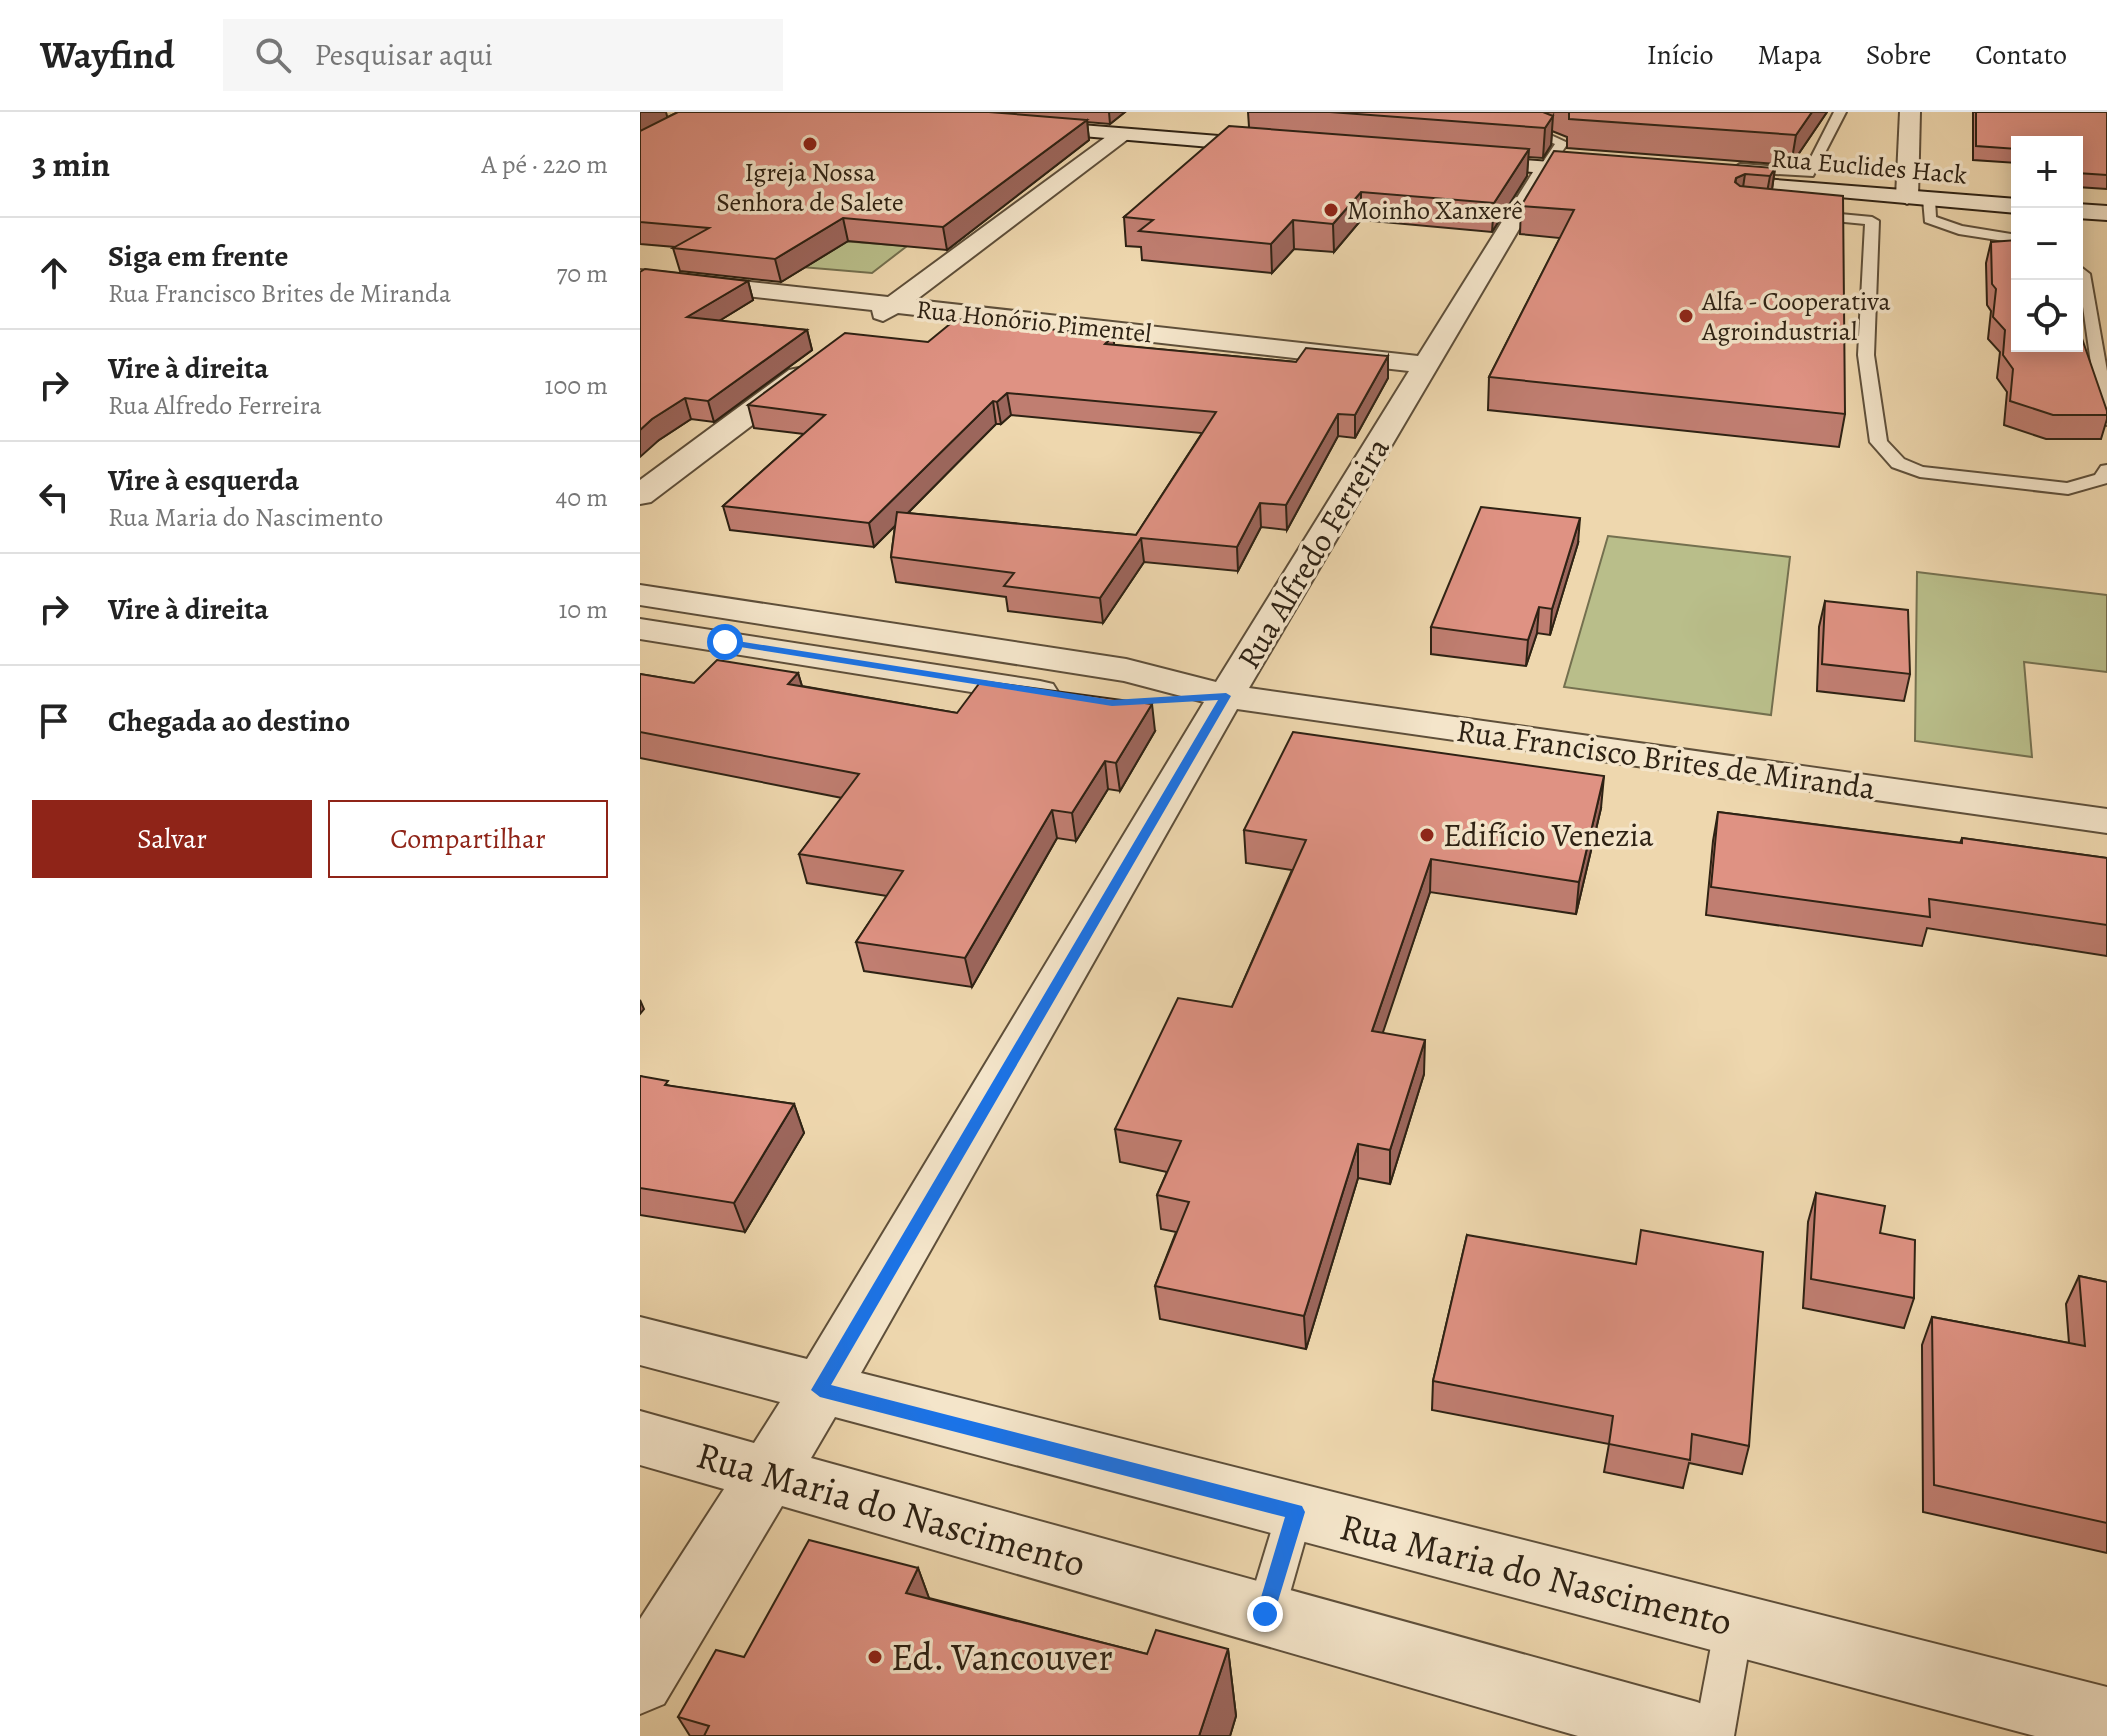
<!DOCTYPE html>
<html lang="pt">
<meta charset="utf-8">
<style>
:root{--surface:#fff;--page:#f6f6f6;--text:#222;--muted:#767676;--line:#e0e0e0;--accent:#8f2418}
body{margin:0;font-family:Alegreya,serif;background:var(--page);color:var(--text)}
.controls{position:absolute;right:24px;top:24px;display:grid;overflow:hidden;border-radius:0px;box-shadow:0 4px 20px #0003}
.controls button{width:72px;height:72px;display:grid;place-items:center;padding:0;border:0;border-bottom:2px solid var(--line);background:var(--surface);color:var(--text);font:40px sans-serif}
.stop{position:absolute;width:24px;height:24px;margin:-18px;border:6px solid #1a73e8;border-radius:50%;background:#fff}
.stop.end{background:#1a73e8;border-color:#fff;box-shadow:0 2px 8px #0008}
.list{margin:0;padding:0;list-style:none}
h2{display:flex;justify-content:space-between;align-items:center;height:104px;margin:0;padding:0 32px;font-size:34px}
h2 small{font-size:26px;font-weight:400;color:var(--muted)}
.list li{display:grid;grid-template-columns:52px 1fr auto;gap:24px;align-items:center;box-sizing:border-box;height:112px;padding:0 32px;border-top:2px solid var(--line)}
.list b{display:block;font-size:30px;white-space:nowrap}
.list p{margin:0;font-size:26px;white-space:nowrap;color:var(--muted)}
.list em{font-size:26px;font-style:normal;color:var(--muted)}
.actions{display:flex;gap:16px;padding:24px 32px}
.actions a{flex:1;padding:18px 0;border:2px solid var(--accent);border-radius:0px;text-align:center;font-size:28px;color:var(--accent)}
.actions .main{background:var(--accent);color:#fff}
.icon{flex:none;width:44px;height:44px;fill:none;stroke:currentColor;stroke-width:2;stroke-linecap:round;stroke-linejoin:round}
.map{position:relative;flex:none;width:1467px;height:1624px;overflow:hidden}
header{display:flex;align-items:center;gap:48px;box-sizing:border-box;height:112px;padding:0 40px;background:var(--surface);border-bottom:2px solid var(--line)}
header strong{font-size:38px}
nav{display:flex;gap:44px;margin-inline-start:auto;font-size:28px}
.search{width:560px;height:72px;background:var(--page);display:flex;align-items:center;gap:20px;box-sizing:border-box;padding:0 28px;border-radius:0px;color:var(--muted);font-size:30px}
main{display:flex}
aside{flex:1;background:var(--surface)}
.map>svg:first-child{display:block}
.green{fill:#b9be8a;stroke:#74704f;stroke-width:2}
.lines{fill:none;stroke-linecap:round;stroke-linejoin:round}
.lane-casing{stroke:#5e4f3a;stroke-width:4}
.street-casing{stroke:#5e4f3a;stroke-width:4}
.secondary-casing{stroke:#2e2214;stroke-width:4}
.lane{fill:#f4e5ca;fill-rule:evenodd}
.street{fill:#f4e5ca;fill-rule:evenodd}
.secondary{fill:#f4e5ca;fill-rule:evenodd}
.wall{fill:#c07e71;stroke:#2e2214;stroke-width:2;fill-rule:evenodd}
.shaded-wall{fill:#9c665c;stroke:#2e2214;stroke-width:2}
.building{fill:#df9283;stroke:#2e2214;stroke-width:2}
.route{fill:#1a73e8}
.poi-dot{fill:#8f2418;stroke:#f4e5ca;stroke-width:3}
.labels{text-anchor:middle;stroke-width:7;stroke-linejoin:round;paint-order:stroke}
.far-street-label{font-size:26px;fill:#2e2214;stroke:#f4e5ca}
.far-poi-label{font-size:26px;fill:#2e2214;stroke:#f4e5ca;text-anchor:start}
.street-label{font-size:32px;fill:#2e2214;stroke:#f4e5ca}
.poi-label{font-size:32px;fill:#2e2214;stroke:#f4e5ca;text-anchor:start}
.near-street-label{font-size:38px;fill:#2e2214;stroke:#f4e5ca}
.near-poi-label{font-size:38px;fill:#2e2214;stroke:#f4e5ca;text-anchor:start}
</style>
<header>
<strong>Wayfind</strong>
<div class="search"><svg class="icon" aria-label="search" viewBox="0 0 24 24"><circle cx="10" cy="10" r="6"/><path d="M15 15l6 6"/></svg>Pesquisar aqui</div>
<nav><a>Início</a><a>Mapa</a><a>Sobre</a><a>Contato</a></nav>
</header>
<main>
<aside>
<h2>3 min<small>A pé · 220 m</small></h2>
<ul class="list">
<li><svg class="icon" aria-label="ahead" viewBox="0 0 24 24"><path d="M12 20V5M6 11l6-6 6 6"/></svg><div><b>Siga em frente</b><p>Rua Francisco Brites de Miranda</p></div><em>70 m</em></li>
<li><svg class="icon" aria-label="right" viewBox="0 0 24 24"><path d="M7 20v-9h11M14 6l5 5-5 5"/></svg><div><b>Vire à direita</b><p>Rua Alfredo Ferreira</p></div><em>100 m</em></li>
<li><svg class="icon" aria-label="left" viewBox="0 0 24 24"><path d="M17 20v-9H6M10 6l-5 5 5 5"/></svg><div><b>Vire à esquerda</b><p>Rua Maria do Nascimento</p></div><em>40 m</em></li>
<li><svg class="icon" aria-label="right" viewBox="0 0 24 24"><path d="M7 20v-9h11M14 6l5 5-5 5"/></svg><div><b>Vire à direita</b></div><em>10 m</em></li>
<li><svg class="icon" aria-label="arrive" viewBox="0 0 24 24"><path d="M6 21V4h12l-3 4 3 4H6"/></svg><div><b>Chegada ao destino</b></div></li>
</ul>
<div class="actions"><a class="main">Salvar</a><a>Compartilhar</a></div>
</aside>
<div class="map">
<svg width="1467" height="1624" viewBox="0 0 1467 1624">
<rect width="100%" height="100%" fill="#eed7ae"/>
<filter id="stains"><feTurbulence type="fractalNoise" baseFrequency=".0025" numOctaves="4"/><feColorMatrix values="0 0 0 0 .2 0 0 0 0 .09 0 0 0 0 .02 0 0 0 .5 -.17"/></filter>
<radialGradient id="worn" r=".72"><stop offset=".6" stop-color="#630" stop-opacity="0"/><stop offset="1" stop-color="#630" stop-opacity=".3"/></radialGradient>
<g class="green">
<path d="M163,126L267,134L232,161L126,152Z"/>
<path d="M968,424L1150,445L1131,603L924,575Z"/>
<path d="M1277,460L1467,483V560L1384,550L1392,645L1275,629Z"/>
</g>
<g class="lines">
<g class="lane-casing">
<g id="lane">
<path d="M871,0H883L880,9L928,31L909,59L899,56L915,32L870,13Z"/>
<path d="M1194,0H1206L1173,64L1100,60L1094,56L1100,52L1165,57Z"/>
<path d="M1289,83L1295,87L1296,105L1322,114L1377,123V131L1319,122L1285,110L1283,87Z"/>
<path d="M1168,99L1232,105L1239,109L1234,243L1247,329L1264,347L1283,355L1427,371L1455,363L1461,354L1467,353V371L1428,382L1280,365L1252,355L1230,330L1218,243L1225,112L1163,106V100Z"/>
<path d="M1437,152L1450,162L1467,259V313L1459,308Z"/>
<path d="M655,1383L668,1388L673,1400L644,1502L639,1515L625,1521L611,1515L606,1502L637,1400L642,1388Z"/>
<path d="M1094,1494L1108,1500L1113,1513L1094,1624H1054L1075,1513L1080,1500Z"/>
</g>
</g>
<g class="street-casing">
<g id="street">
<path d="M1260,0H1280L1278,85L1267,92L1256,85Z"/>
<path d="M481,17L491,23L488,27L276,188L778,244L898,52L905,50L915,56L609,576L1467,697V721L597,597L221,1261L1467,1575V1624H1395L195,1305L171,1346L1057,1590L1081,1600L1091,1624H938L142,1394L24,1592L0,1602V1507L84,1377L0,1353V1299L114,1331L140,1290L0,1253V1205L167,1247L564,590L484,569L0,493V473L486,547L576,570L769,259L258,201L243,209L234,206L232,198L0,172V158L248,185L474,19Z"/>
<path d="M159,256L169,258L173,264L169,270L11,390L0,392V368L149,258Z"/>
<path d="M0,507L400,569L413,572L418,580L413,588L400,591L0,527Z"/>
</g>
</g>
<g class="secondary-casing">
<g id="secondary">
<path d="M391,9L629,28L639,34L629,40L384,19L381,15Z"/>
<path d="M829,44L964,54L974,60L964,66L822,54L819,50L822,46Z"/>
<path d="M1072,63L1377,87V101L1065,73L1061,69Z"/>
<path d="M1437,92L1467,94V108L1437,106Z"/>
</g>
</g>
<use href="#lane" class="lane"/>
<use href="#street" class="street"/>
<use href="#secondary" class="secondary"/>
</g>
<g class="wall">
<path d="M0,0L28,5L38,0H485L470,12L447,10L449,28L307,138L208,129L141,170L40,159L33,136L35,135L0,132Z"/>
<path d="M608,0H1187L1151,53L927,36V25L912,19L911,33L903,46L888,45L887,64L852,120L721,108L694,140L654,137L632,161L502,148L501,135L486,134L484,105L609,15Z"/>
<path d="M1333,0H1467V77L1437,75V30H1377V51L1333,48Z"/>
<path d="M1135,56L1132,77L1205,302L1199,335L848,298L849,265L920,126L880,122L881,94Z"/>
<path d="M1351,130L1467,299V307L1461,327H1406L1364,313L1367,280L1357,266L1360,240L1348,227L1351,199L1347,193L1346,151Z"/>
<path d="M0,160L108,169L113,188L79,209L167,218L172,238L74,310L51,307L19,328Z"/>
<path d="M473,224L474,233L656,250L748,244V266L715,326L698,324L647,418L621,415L598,459L504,450L463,511L368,499L366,485L256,470L251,445L255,414L234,435L90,418L83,394L164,322L114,316L108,293L288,230ZM371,303L562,321L496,423L268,401L356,312H361Z"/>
<path d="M938,431L910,523L897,521L886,554L791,542V515Z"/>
<path d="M1185,489L1270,562L1264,589L1177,579L1179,515Z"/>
<path d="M158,561L162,574L317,601L515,619L480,679L468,677L436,729L417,726L332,875L224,859L216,830L247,784L167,771L159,742L202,686L0,646V562L54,571Z"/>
<path d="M961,696L936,802L790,780L742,921L784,962L750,1072L718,1066L666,1237L520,1207L515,1174L536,1120L521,1117L517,1083L527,1060L480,1050L475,1017L592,895L652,758L606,751L604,718Z"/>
<path d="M1078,700L1320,731L1322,726L1467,746V844L1287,816L1282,834L1066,803L1073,729Z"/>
<path d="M0,964L30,974L154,992L164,1021L105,1120L0,1103Z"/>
<path d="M1176,1081L1274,1186L1264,1216L1163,1196L1168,1110Z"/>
<path d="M827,1123L1109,1334L1102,1362L1049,1351L1043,1376L964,1360L969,1332L792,1298L793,1269Z"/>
<path d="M1439,1164L1467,1170V1441L1283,1400L1282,1233L1292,1205L1429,1231L1426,1192Z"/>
<path d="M278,1456L289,1486L507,1542L588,1537L596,1604L590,1624H50L38,1605L104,1545Z"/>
</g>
<g class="shaded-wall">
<path d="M0,0H26L28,8L0,22Z"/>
<path d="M469,0H485L470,12Z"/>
<path d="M1172,0H1187L1151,53L1156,23Z"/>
<path d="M913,4L911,33L903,46L905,16Z"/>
<path d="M447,8L449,28L307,138L303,115Z"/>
<path d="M889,37L887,64L852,120L854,91Z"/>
<path d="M1135,56L1131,84L1125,91L1130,64Z"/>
<path d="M1105,62L1101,89L1093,93L1096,66Z"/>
<path d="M721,80V108L694,140L693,112Z"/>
<path d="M203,106L208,129L141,170L135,147Z"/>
<path d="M653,108L654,137L632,161L631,132Z"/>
<path d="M108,169L113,188L53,225L47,205Z"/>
<path d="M167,218L172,238L74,310L68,289Z"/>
<path d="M473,224L476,245L465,232Z"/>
<path d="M748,244V266L715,326V303Z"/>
<path d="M367,281L371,303L361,312L357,290Z"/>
<path d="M45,286L51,307L19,328L0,345V318L12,307Z"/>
<path d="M353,289L356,312L234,435L229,411Z"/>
<path d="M698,302V324L647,418L646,393Z"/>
<path d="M620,391L621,415L598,459L597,435Z"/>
<path d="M940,406L938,431L910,523L912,497Z"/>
<path d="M501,426L504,450L463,511L460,486Z"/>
<path d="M899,495L897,521L886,554L888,528Z"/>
<path d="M158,561L166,588L148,572Z"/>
<path d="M512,592L515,619L480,679L476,651Z"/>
<path d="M465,649L468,677L436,729L432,701Z"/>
<path d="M964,664L961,696L936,802L939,770Z"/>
<path d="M412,698L417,726L332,875L325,846Z"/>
<path d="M791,747L790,780L732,953V919Z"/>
<path d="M0,888L4,897L0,902Z"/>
<path d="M785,928L784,962L750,1072V1038Z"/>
<path d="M154,992L164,1021L105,1120L94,1091Z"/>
<path d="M718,1032V1066L666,1237L664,1204Z"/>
<path d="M278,1456L303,1525L266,1481Z"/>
<path d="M588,1537L596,1604L590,1624H559Z"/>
</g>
<g class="building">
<path d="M38,0H349L447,8L303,115L203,106L135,147L33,136L69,116L0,110V19Z"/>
<path d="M690,0H903L913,4L905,16Z"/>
<path d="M929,0H1172L1156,23L929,7Z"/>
<path d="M1336,0H1467V63L1437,61V30H1377V37L1336,34Z"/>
<path d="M589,14L889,37L854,91L721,80L693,112L653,108L631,132L499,119L513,108L484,105Z"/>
<path d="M914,39L1135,56L1130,64L1105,62L1096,66L1095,70L1100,74L1203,84L1205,302L849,265L934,98L881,94Z"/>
<path d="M1377,128V234H1437V212L1467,299V303H1413L1370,289L1373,257L1363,243L1365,218L1353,205L1356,177L1352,172L1351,130Z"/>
<path d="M5,157L108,169L47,205L167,218L68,289L45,286L12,307L0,318V160Z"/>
<path d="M316,207L473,224L465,232L656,250L666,236L748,244L715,303L698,302L646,393L620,391L597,435L501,426L460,486L364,474L374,461L251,445L257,400L496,423L576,300L367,281L357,290L353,289L229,411L83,394L185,303L108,293L205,221L288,230Z"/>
<path d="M841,395L940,406L912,497L899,495L888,528L791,515Z"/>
<path d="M1185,489L1268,498L1270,562L1182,552Z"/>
<path d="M77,548L158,561L148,572L317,601L341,569L512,592L476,651L465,649L432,701L412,698L325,846L216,830L263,759L159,742L219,662L0,620V562L54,571Z"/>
<path d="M653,620L964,664L939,770L791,747L732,919L785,928L750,1038L718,1032L664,1204L515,1174L549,1090L517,1083L541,1029L475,1017L538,886L592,895L666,728L604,718Z"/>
<path d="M1078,700L1322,731V726L1467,746V813L1289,787L1290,805L1071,775Z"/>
<path d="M0,964L28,969L25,973L154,992L94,1091L0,1076Z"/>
<path d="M1176,1081L1245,1094L1240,1121L1275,1128L1274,1186L1171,1167Z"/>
<path d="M1001,1118L1123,1140L1109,1334L1052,1322L1050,1348L969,1332L973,1304L793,1269L827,1123L996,1152Z"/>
<path d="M1439,1164L1467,1170V1411L1294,1373L1292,1205L1445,1234Z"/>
<path d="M169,1428L278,1456L266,1481L507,1542L516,1518L588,1537L559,1624H64L69,1614L38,1605L76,1538L104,1545Z"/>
</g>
<path class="route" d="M85,527L472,588L586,581L591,584L191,1273L662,1394L665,1400L632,1509L625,1512L618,1509L616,1502L645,1405L180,1285L171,1278L578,588L472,594L81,532L79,530Z"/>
<g class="poi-dot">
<circle cx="170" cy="32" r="8"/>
<circle cx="691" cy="98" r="8"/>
<circle cx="1046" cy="204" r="8"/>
<circle cx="787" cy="723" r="8"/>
<circle cx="235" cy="1545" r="8"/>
</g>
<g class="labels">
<g class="far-street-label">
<text transform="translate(1229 54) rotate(5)" y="9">Rua Euclides Hack</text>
<text transform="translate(394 209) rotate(6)" y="9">Rua Honório Pimentel</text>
</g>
<g class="far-poi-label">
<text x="170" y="69" text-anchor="middle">Igreja Nossa<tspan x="170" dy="30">Senhora de Salete</tspan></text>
<text x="707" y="107">Moinho Xanxerê</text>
<text x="1062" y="198">Alfa - Cooperativa<tspan x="1062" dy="30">Agroindustrial</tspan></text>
</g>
<g class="street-label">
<text transform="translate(673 441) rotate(-59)" y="11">Rua Alfredo Ferreira</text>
<text transform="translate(1026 647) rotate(8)" y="11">Rua Francisco Brites de Miranda</text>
</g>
<g class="poi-label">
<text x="803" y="734">Edifício Venezia</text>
</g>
<g class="near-street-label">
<text transform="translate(251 1397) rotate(16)" y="13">Rua Maria do Nascimento</text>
<text transform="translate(896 1462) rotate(14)" y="13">Rua Maria do Nascimento</text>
</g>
<g class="near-poi-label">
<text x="251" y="1558">Ed. Vancouver</text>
</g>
</g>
<rect width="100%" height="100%" filter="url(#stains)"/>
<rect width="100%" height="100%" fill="url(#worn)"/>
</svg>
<div class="controls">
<button>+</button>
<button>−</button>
<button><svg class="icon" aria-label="locate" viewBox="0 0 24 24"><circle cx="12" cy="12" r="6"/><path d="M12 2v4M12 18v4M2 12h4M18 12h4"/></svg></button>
</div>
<div class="stop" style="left:85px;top:530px"></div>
<div class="stop end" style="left:625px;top:1502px"></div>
</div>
</main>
